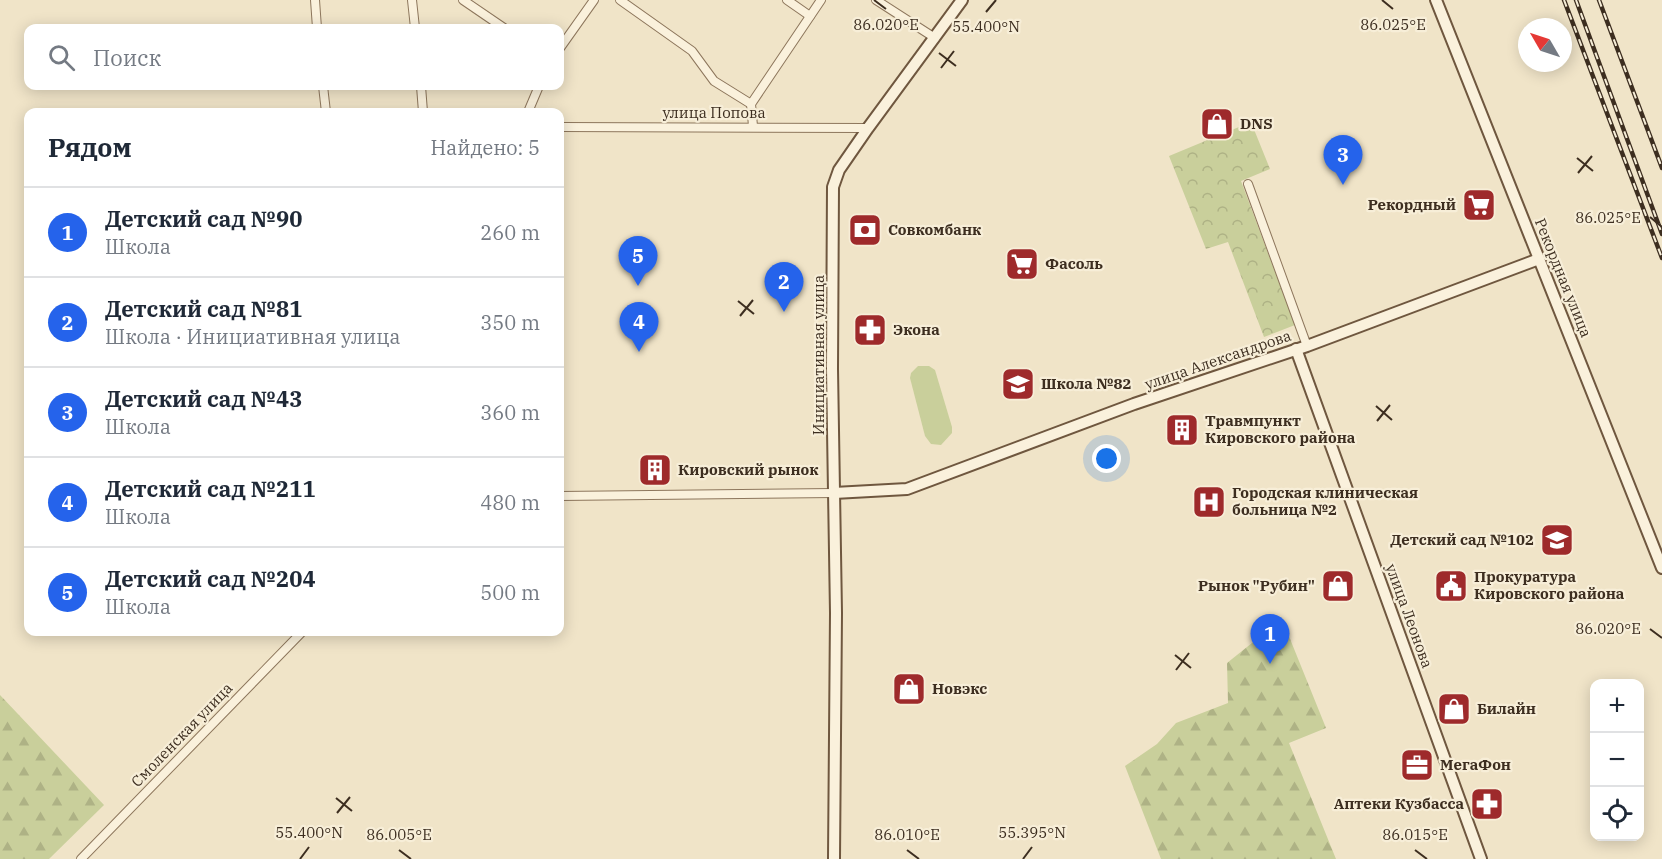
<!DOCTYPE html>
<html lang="ru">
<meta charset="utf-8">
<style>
:root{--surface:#fff;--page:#f6f6f7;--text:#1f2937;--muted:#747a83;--line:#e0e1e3;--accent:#2563eb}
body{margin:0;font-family:"IBM Plex Serif",serif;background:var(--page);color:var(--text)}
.controls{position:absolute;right:18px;bottom:18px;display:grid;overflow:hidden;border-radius:12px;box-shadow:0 3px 15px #0003}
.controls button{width:54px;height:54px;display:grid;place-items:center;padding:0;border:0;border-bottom:2px solid var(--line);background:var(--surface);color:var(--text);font:30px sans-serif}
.compass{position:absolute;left:1518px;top:18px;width:54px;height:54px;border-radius:50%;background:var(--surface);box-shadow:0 3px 15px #0003;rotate:309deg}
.you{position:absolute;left:1107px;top:459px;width:21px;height:21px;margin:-15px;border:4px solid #fff;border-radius:50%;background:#1a73e8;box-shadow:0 0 0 9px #1a73e833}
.badge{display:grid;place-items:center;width:39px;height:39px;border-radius:50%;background:var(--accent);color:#fff;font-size:20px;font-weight:700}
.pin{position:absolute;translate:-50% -50px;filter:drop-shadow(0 2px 3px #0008)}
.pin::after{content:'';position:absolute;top:32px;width:21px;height:18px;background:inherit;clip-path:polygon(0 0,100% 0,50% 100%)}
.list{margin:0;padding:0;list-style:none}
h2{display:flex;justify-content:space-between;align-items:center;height:78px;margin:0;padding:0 24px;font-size:26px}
h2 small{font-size:20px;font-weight:400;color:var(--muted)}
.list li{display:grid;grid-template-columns:39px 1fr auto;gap:18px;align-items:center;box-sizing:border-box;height:90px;padding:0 24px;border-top:2px solid var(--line)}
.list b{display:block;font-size:22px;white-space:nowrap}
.list p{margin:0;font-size:20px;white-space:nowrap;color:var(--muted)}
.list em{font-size:20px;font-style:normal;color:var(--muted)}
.icon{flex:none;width:33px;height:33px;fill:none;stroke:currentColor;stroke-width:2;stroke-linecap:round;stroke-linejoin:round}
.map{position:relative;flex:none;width:1662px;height:859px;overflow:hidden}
.search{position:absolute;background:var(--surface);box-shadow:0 3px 15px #0003;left:24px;top:24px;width:540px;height:66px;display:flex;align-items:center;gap:15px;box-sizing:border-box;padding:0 21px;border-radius:12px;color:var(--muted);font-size:22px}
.panel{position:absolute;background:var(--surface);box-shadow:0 3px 15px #0003;left:24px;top:108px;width:540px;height:528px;border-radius:12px}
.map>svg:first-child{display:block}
.grass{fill:#c9cf9b}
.forest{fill:url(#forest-firs)}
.park{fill:url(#park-crowns)}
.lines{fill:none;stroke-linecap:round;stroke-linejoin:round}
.street-casing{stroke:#8d765c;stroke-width:10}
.secondary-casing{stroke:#6f573f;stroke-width:14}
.street{stroke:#faf1dc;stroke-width:8}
.secondary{stroke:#faf1dc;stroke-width:10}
.rail-casing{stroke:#3d2e20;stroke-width:4.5}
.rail{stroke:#f7eed8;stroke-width:2;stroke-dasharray:7;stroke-linecap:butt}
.ticks{fill:none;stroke:#3d2e20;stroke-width:2}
.labels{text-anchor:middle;stroke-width:4.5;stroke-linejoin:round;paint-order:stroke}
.street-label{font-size:15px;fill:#3d2e20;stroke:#f7eed8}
.poi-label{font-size:15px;font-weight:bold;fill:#3d2e20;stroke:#f7eed8;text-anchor:start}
.ticks-label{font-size:15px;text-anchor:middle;fill:#3d2e20;stroke:#f7eed8;stroke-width:4.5;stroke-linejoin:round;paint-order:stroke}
</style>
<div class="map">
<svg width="1662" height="859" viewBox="0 0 1662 859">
<defs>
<pattern id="forest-firs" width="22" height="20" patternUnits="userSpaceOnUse" patternTransform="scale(1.5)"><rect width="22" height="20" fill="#c9cf9b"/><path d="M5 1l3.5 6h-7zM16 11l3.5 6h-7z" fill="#aeb285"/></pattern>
<pattern id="park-crowns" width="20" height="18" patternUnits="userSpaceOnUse" patternTransform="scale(1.5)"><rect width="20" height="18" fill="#c9cf9b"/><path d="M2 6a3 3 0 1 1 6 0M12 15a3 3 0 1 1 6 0" fill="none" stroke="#aeb285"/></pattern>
</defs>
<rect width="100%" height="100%" fill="#f0e4c8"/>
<path class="grass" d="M918,366H929L935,370L952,427V433L941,445L931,444L925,436L910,378L911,373Z"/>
<g class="forest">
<path d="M1282,619L1326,728L1289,743L1336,859H1161L1125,766L1157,744L1176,723L1228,703L1227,663Z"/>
<path d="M0,695L104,805L49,859H0Z"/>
</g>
<path class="park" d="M1251,122L1270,169L1241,181L1295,325L1264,337L1228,242L1206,249L1169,156Z"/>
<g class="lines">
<g class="street-casing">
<g id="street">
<path d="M315,0L317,28"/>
<path d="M412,0L415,28"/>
<path d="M463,0L504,28"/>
<path d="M620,0L692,51L714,81L751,104"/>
<path d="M787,0L810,16"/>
<path d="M876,0L935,38"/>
<path d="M560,48L594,0"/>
<path d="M323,86L326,112"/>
<path d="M421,86L423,112"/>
<path d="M528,112L539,86"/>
<path d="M753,126L751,104L821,0"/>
<path d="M560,127L868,128"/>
<path d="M1248,184L1307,346"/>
<path d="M560,496L834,493"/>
<path d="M81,859L302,632"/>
</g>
</g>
<g class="secondary-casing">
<g id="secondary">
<path d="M1436,0L1662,568"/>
<path d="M1296,349L1481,859"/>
<path d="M834,493L907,489L1134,404L1307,346L1539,259"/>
<path d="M834,859L836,613L832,369L833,187L839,170L868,128L962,0"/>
</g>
</g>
<use href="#street" class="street"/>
<use href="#secondary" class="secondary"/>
<g class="rail-casing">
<g id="rail">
<path d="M1564,0L1662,258"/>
<path d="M1576,0L1662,234"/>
<path d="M1599,0L1662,168"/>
</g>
</g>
<use href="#rail" class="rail"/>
</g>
<path class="ticks" d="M874,0L886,9M1382,0L1393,9M986,12L996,0M939,53L956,66M941,68L954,51M1577,158L1593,171M1578,173L1592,156M1650,217L1662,227M738,301L754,314M740,316L753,300M1376,406L1392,420M1377,421L1390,405M1650,629L1662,638M1175,655L1191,668M1176,670L1189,653M336,798L352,811M337,813L350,797M399,850L411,859M907,850L919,859M1415,850L1427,859M300,859L309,847M1023,859L1032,847"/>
<defs>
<g id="shop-square" transform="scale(1.725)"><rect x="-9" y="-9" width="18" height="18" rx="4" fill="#9e2a2b" stroke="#f7eed8"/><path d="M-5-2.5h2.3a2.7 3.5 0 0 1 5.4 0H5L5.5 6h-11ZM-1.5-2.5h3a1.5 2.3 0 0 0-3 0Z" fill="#fff"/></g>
<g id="supermarket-square" transform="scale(1.725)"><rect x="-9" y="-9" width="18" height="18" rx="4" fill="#9e2a2b" stroke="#f7eed8"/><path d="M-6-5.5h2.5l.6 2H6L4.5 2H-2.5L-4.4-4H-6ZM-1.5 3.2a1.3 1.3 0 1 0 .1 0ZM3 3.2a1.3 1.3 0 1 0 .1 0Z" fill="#fff"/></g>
<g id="bank-square" transform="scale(1.725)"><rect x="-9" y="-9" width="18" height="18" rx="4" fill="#9e2a2b" stroke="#f7eed8"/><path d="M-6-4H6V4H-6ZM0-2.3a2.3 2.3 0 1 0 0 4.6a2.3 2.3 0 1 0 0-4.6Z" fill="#fff"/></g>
<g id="pharmacy-square" transform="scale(1.725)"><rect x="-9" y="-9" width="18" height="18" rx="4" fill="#9e2a2b" stroke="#f7eed8"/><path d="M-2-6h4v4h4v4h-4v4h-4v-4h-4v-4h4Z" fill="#fff"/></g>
<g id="school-square" transform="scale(1.725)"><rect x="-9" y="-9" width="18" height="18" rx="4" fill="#9e2a2b" stroke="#f7eed8"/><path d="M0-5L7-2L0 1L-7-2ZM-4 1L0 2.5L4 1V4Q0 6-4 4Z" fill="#fff"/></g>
<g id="building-square" transform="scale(1.725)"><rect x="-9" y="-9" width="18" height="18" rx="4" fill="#9e2a2b" stroke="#f7eed8"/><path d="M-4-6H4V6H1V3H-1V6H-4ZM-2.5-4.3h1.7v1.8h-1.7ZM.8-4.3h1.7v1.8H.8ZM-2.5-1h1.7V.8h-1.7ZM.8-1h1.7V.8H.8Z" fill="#fff"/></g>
<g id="hospital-square" transform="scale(1.725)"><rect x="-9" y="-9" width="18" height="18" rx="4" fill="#9e2a2b" stroke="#f7eed8"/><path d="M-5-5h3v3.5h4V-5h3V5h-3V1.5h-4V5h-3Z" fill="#fff"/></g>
<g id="civic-square" transform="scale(1.725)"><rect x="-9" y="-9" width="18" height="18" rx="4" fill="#9e2a2b" stroke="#f7eed8"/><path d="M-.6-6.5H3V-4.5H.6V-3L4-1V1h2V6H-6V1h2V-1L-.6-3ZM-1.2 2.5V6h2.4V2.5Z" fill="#fff"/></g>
<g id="office-square" transform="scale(1.725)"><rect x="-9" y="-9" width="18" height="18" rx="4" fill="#9e2a2b" stroke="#f7eed8"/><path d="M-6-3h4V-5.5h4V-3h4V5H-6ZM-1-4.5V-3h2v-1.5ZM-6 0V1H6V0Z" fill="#fff"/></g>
</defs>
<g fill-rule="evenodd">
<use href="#shop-square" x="1217" y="124"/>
<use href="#supermarket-square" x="1479" y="205"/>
<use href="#bank-square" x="865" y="230"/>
<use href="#supermarket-square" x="1022" y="264"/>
<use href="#pharmacy-square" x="870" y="330"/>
<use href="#school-square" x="1018" y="384"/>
<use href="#building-square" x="1182" y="430"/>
<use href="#building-square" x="655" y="470"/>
<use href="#hospital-square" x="1209" y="502"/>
<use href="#school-square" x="1557" y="540"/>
<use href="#shop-square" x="1338" y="586"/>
<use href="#civic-square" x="1451" y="586"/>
<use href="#shop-square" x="909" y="689"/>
<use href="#shop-square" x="1454" y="709"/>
<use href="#office-square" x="1417" y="765"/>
<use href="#pharmacy-square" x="1487" y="804"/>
</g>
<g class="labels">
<g class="street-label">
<text x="714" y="118">улица Попова</text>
<text transform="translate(1563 278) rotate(68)" y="5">Рекордная улица</text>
<text transform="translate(819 355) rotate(-90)" y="5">Инициативная улица</text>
<text transform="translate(1218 360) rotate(-19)" y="5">улица Александрова</text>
<text transform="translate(1409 616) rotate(70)" y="5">улица Леонова</text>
<text transform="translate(182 735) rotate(-46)" y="5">Смоленская улица</text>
</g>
<g class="poi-label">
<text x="1240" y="129">DNS</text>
<text x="1456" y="210" text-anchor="end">Рекордный</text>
<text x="888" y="235">Совкомбанк</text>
<text x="1045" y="269">Фасоль</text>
<text x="893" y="335">Экона</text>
<text x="1041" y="389">Школа №82</text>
<text x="1205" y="426">Травмпункт<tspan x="1205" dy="17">Кировского района</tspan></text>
<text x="678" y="475">Кировский рынок</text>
<text x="1232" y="498">Городская клиническая<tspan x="1232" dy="17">больница №2</tspan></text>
<text x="1534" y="545" text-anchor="end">Детский сад №102</text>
<text x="1474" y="582">Прокуратура<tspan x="1474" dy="17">Кировского района</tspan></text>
<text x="1315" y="591" text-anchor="end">Рынок "Рубин"</text>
<text x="932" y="694">Новэкс</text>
<text x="1477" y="714">Билайн</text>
<text x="1440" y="770">МегаФон</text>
<text x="1464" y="809" text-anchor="end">Аптеки Кузбасса</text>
</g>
</g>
<g class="ticks-label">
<text x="1393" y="30">86.025°E</text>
<text x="886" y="30">86.020°E</text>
<text x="986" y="32">55.400°N</text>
<text x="1608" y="223">86.025°E</text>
<text x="1608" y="634">86.020°E</text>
<text x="309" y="838">55.400°N</text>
<text x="1032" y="838">55.395°N</text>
<text x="399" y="840">86.005°E</text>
<text x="907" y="840">86.010°E</text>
<text x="1415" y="840">86.015°E</text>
</g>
</svg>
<div class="controls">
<button>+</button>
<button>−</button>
<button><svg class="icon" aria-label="locate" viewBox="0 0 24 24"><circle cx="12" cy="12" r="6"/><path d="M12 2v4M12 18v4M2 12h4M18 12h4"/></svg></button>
</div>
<svg class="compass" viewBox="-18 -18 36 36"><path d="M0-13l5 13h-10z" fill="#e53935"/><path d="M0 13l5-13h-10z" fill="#747a83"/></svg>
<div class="you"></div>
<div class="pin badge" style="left:1270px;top:664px">1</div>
<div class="pin badge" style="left:784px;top:312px">2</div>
<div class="pin badge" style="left:1343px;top:185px">3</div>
<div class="pin badge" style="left:639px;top:352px">4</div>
<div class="pin badge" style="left:638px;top:286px">5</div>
<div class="search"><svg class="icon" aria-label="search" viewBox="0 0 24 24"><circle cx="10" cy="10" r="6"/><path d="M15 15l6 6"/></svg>Поиск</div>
<section class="panel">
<h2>Рядом<small>Найдено: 5</small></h2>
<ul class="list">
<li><span class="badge">1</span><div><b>Детский сад №90</b><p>Школа</p></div><em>260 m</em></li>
<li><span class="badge">2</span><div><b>Детский сад №81</b><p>Школа · Инициативная улица</p></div><em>350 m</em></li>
<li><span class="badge">3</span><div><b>Детский сад №43</b><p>Школа</p></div><em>360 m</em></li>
<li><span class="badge">4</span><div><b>Детский сад №211</b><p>Школа</p></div><em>480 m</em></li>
<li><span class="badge">5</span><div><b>Детский сад №204</b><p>Школа</p></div><em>500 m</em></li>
</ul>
</section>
</div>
